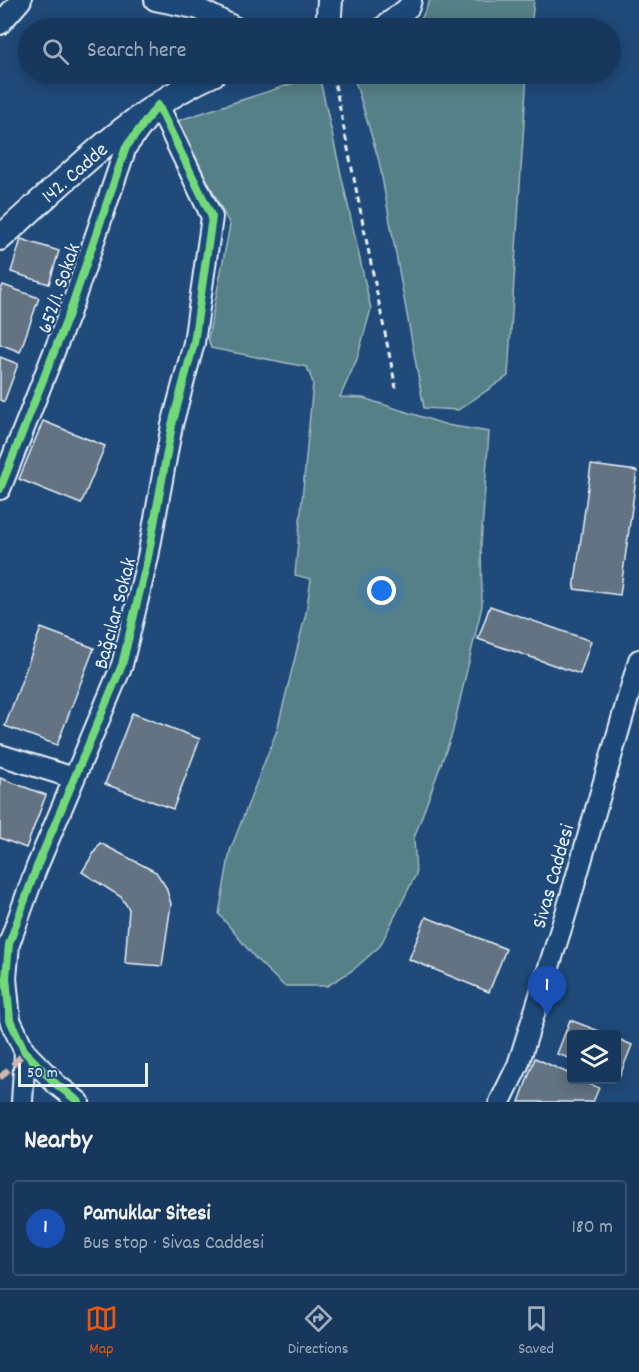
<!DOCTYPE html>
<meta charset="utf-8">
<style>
:root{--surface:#17385c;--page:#244365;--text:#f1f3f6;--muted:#9eacbb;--line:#365272;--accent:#ea580c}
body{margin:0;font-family:Dekko,sans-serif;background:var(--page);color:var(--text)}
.controls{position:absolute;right:18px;bottom:18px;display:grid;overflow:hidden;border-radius:6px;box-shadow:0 3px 15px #0003}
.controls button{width:54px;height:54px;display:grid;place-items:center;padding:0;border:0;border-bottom:2px solid var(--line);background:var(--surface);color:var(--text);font:30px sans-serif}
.scale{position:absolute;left:18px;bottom:15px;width:130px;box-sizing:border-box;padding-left:6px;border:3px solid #e8f1f8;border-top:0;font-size:16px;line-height:21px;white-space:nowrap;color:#e8f1f8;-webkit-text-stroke:4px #1f4a7a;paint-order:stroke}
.you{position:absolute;left:382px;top:591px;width:21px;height:21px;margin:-15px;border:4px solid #fff;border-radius:50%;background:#1a73e8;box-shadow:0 0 0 9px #1a73e833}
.badge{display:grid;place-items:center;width:39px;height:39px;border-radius:50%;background:var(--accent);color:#fff;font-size:20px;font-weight:700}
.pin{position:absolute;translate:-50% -50px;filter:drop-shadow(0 2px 3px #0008)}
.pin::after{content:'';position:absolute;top:32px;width:21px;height:18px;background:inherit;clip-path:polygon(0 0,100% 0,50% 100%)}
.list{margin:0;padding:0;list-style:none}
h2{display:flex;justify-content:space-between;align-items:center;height:78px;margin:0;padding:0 24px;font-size:26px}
h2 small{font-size:20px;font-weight:400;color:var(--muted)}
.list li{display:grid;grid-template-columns:39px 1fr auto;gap:18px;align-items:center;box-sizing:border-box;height:96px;margin:0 12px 12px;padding:0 12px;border:2px solid var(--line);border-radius:6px}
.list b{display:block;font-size:22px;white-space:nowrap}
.list p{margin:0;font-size:20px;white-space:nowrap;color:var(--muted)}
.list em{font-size:20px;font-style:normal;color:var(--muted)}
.icon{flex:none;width:33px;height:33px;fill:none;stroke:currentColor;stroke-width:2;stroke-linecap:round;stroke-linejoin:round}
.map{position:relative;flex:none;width:639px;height:1102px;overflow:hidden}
.search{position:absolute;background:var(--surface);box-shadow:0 3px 15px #0003;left:18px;right:18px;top:18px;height:66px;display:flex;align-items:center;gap:15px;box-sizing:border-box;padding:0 21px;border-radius:33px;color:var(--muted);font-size:22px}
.sheet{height:186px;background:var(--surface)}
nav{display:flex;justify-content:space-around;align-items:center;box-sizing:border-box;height:84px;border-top:2px solid var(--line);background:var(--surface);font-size:16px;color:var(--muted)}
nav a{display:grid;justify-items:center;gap:3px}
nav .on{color:var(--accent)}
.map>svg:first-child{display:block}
.green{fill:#578087;stroke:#a0b8c0;stroke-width:1.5}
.building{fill:#647383;stroke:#e8f1f8;stroke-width:1.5}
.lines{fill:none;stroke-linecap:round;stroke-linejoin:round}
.minor-casing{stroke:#e8f1f8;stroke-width:24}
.tertiary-casing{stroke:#e8f1f8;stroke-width:28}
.path{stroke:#e8f1f8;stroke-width:3;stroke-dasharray:6 4.5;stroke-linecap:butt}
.minor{stroke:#1f4a7a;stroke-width:20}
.tertiary{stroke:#1f4a7a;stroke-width:24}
.quiet{stroke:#d1b7ad;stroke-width:6;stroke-dasharray:12 6;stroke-linecap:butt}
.cycleway-casing{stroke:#1f4a7a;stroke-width:11}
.cycleway{stroke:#71d979;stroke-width:8}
.labels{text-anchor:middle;stroke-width:4.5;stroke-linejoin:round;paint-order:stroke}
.street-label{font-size:21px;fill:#e8f1f8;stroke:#1f4a7a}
</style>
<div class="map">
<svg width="639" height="1102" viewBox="0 0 639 1102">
<rect width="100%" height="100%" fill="#1f4a7a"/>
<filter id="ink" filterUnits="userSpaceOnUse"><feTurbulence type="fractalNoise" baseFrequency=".0167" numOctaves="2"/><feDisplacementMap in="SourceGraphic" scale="12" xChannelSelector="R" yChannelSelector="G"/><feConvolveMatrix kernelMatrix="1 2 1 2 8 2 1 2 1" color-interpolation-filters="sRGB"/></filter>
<g filter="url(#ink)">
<g class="green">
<path d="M430,0H534L531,28H417Z"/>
<path d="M353,74H527L508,376L458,410L424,408L379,161Z"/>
<path d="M319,75L371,309L357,359L340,397L363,398L447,425L489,432L481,544L482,606L452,734L414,838L416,874L380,946L353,970L327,986H284L256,959L219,914L230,851L277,730L306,613L311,579L295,575L313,383L307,367L211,348L208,338L230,225L177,121Z"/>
</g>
<g class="building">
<path d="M21,239L59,251L49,284L11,272Z"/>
<path d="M3,285L39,298L20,352L0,344V292Z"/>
<path d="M0,357L18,364L4,402L0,400Z"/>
<path d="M43,421L105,446L81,504L19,479Z"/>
<path d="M591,465L637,471L620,595L574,589Z"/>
<path d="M490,606L591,641L580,674L478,639Z"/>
<path d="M41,628L94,648L57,745L5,726Z"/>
<path d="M132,713L200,739L173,809L105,784Z"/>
<path d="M0,778L46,795L26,848L0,838Z"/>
<path d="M100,843L156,872L166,887L171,904L162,966L125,963L129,909L121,897L82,872Z"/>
<path d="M426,917L506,949L489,992L409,959Z"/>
<path d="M570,1020L607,1034H572V1059L557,1054Z"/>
<path d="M616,1038L632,1045L619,1078L616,1077Z"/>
<path d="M535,1058L572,1075V1080H581L599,1088L593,1102H519Z"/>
</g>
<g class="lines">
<g class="minor-casing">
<g id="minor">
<path d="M155,0L199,9L236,28"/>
<path d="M0,24L21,0"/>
<path d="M382,28L409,7L411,0"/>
<path d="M0,489L69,314L126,147L158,105L212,217L194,343L172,425L148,557L122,665L36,869L9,944L6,978L10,1020L25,1052L56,1084L79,1102"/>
<path d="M0,755L74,778"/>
<path d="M22,1102L25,1052"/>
<path d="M500,1102L518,1065L566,913L639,660"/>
</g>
</g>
<g class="tertiary-casing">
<g id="tertiary">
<path d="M328,28L330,0"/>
<path d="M0,238C66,180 132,110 213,74"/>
</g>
</g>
<path class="path" d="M333,74L396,388"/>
<use href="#minor" class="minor"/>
<use href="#tertiary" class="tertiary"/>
<path class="quiet" d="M0,1078L25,1052"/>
<g class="cycleway-casing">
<path id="cycleway" d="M0,489L69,314L126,147L158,105L212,217L194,343L172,425L148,557L122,665L36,869L9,944L6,978L10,1020L25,1052L56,1084L79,1102"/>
</g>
<use href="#cycleway" class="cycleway"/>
</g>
</g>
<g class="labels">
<g class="street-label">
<text transform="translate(74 172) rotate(-41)" y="7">142. Cadde</text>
<text transform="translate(58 288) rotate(-71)" y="7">652/1. Sokak</text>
<text transform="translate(114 613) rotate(-75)" y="7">Bağcılar Sokak</text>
<text transform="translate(552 876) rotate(-74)" y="7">Sivas Caddesi</text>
</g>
</g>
</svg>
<div class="controls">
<button><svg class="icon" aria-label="layers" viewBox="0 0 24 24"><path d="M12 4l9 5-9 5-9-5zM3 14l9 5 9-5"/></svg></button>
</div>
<div class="scale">50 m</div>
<div class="you"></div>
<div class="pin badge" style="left:547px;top:1016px;background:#1a4fb4">1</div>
<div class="search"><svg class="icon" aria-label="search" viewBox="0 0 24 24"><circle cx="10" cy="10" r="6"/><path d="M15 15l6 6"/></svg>Search here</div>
</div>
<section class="sheet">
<h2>Nearby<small></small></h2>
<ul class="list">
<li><span class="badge" style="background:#1a4fb4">1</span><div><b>Pamuklar Sitesi</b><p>Bus stop · Sivas Caddesi</p></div><em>180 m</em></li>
</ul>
</section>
<nav>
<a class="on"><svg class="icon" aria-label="map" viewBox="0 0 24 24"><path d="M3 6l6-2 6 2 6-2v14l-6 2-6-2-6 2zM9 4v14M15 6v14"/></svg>Map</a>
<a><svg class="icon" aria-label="directions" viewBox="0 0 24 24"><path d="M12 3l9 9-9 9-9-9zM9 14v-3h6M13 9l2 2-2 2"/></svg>Directions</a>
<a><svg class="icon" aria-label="saved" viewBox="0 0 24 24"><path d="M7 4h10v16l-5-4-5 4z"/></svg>Saved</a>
</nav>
